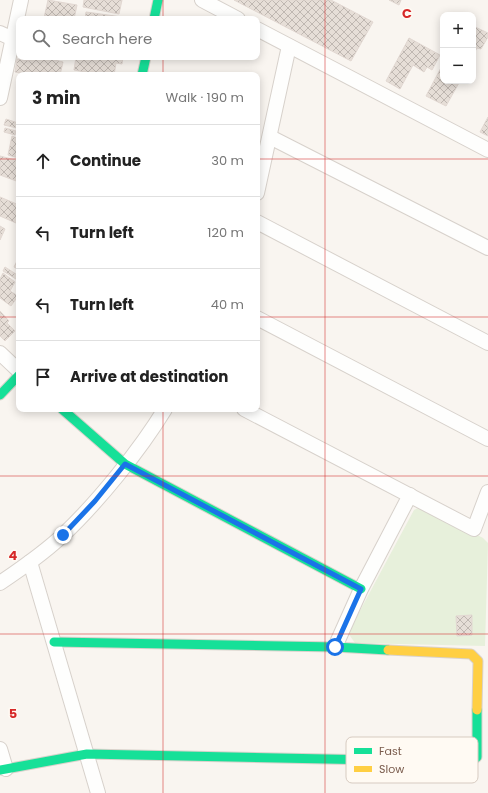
<!DOCTYPE html>
<meta charset="utf-8">
<style>
:root{--surface:#fff;--page:#f2f2f2;--text:#222;--muted:#767676;--line:#e0e0e0}
body{margin:0;font-family:Poppins,sans-serif;background:var(--page);color:var(--text)}
.controls{position:absolute;right:12px;top:12px;display:grid;overflow:hidden;border-radius:8px;box-shadow:0 2px 10px #0003}
.controls button{width:36px;height:36px;display:grid;place-items:center;padding:0;border:0;border-bottom:1px solid var(--line);background:var(--surface);color:var(--text);font:20px sans-serif}
.stop{position:absolute;width:12px;height:12px;margin:-9px;border:3px solid #1a73e8;border-radius:50%;background:#fff}
.stop.end{background:#1a73e8;border-color:#fff;box-shadow:0 1px 4px #0008}
.list{margin:0;padding:0;list-style:none}
h2{display:flex;justify-content:space-between;align-items:center;height:52px;margin:0;padding:0 16px;font-size:17px}
h2 small{font-size:13px;font-weight:400;color:var(--muted)}
.list li{display:grid;grid-template-columns:26px 1fr auto;gap:12px;align-items:center;box-sizing:border-box;height:72px;padding:0 16px;border-top:1px solid var(--line)}
.list b{display:block;font-size:15px;white-space:nowrap}
.list em{font-size:13px;font-style:normal;color:var(--muted)}
.icon{flex:none;width:22px;height:22px;fill:none;stroke:currentColor;stroke-width:2;stroke-linecap:round;stroke-linejoin:round}
.map{position:relative;flex:none;width:488px;height:793px;overflow:hidden}
.search{position:absolute;background:var(--surface);box-shadow:0 2px 10px #0003;left:16px;top:16px;width:244px;height:44px;display:flex;align-items:center;gap:10px;box-sizing:border-box;padding:0 14px;border-radius:8px;color:var(--muted);font-size:15px}
.panel{position:absolute;background:var(--surface);box-shadow:0 2px 10px #0003;left:16px;top:72px;width:244px;height:340px;border-radius:8px}
.map>svg:first-child{display:block}
.green{fill:#e7f0db}
.building{fill:url(#building-cross-hatch);stroke:#e2d8d2}
.lines{fill:none;stroke-linecap:round;stroke-linejoin:round}
.street-casing{stroke:#d7d1cb;stroke-width:16}
.fast-casing{stroke:#d9d2cb;stroke-width:11}
.slow-casing{stroke:#d9d2cb;stroke-width:11}
.street{stroke:#fefefd;stroke-width:14}
.fast{stroke:#16e098;stroke-width:9}
.slow{stroke:#ffcf43;stroke-width:9}
.route{stroke:#1a73e8;stroke-width:5}
.grid{fill:none;stroke:#d62828;stroke-width:1;stroke-opacity:0.55}
.key{fill:#fffaf3;stroke:#d7cbc1;stroke-width:1}
.key-label{font-size:11px;fill:#7a5c4d}
.grid-label{font-size:13px;text-anchor:middle;font-weight:bold;fill:#d62828;stroke:#fffaf3;stroke-width:3;stroke-linejoin:round;paint-order:stroke}
</style>
<div class="map">
<svg width="488" height="793" viewBox="0 0 488 793">
<defs>
<pattern id="building-cross-hatch" width="8" height="8" patternUnits="userSpaceOnUse"><rect width="8" height="8" fill="#e6ded7"/><path d="M0 0l8 8M0 8l8-8" fill="none" stroke="#bfb7b1"/></pattern>
</defs>
<rect width="100%" height="100%" fill="#f9f5f0"/>
<path class="green" d="M422,506L483,538L488,543L485,646L355,643L348,633L414,510Z"/>
<g class="building">
<path d="M48,0L77,5L74,19L44,18Z"/>
<path d="M84,0H122L119,14L83,7Z"/>
<path d="M234,0H331L373,22L351,61Z"/>
<path d="M389,0H401L399,5Z"/>
<path d="M86,12L122,17V19H85Z"/>
<path d="M473,26L488,33V37L481,49L477,48L473,55Z"/>
<path d="M409,38L440,55L432,70L427,67L424,72L413,65L400,89L386,81Z"/>
<path d="M21,57H30L29,61L20,59Z"/>
<path d="M31,57H42L63,62L60,75H34L15,72L17,59L30,61Z"/>
<path d="M76,57L114,59V57H123L122,64L116,63L114,75H102L74,70Z"/>
<path d="M443,64V81H460L446,106L426,96Z"/>
<path d="M488,117V136L480,132Z"/>
<path d="M6,119L18,123L17,128L4,125Z"/>
<path d="M5,128L16,131L15,135L4,132Z"/>
<path d="M12,136L19,139V158L8,155Z"/>
<path d="M0,156L19,161V182L0,175Z"/>
<path d="M0,197L19,205V215L16,223L0,216Z"/>
<path d="M0,226L5,229L0,240Z"/>
<path d="M19,257V270L14,267Z"/>
<path d="M5,267L19,276L16,279L3,271Z"/>
<path d="M3,273L15,282L10,291L18,296L11,306L0,298V279Z"/>
<path d="M0,311L9,321L7,323L15,331L5,341L0,336Z"/>
<path d="M472,615V635L457,636L456,616Z"/>
</g>
<g class="lines">
<g class="street-casing">
<g id="street">
<path d="M202,0L238,19"/>
<path d="M257,29L488,150"/>
<path d="M0,33L13,39"/>
<path d="M0,98L21,0"/>
<path d="M270,137L488,248"/>
<path d="M257,193L289,46"/>
<path d="M257,222L488,343"/>
<path d="M257,318L488,439"/>
<path d="M0,353L19,371"/>
<path d="M244,409L474,529L488,492"/>
<path d="M30,562L98,793"/>
<path d="M0,583C22,568 44,553 63,535C98,502 140,450 165,409"/>
<path d="M335,647L361,589L410,495"/>
<path d="M0,749L6,769"/>
</g>
</g>
<g class="fast-casing">
<g id="fast">
<path d="M154,19L158,0"/>
<path d="M142,75L146,57"/>
<path d="M0,395L19,375"/>
<path d="M62,409L125,464L361,589"/>
<path d="M54,642L335,647L388,650"/>
<path d="M0,770L87,754L471,762L477,757V710"/>
</g>
</g>
<g class="slow-casing">
<path id="slow" d="M388,650L471,654L478,661L477,710"/>
</g>
<use href="#street" class="street"/>
<use href="#fast" class="fast"/>
<use href="#slow" class="slow"/>
</g>
<g class="lines">
<path class="route" d="M63,535L95,501L125,464L361,589L335,647"/>
</g>
<path class="grid" d="M163,0V19M325,0V793M163,57V75M0,159H19M257,159H488M0,317H19M257,317H488M163,409V793M0,476H488M0,634H488"/>
<rect x="346" y="737" width="132" height="46" rx="6" class="key"/>
<rect x="354" y="748" width="18" height="6" fill="#16e098"/>
<rect x="354" y="766" width="18" height="6" fill="#ffcf43"/>
<g class="key-label">
<text x="379" y="755">Fast</text>
<text x="379" y="773">Slow</text>
</g>
<g class="grid-label">
<text x="407" y="18">C</text>
<text x="13" y="560">4</text>
<text x="13" y="718">5</text>
</g>
</svg>
<div class="controls">
<button>+</button>
<button>−</button>
</div>
<div class="stop" style="left:335px;top:647px"></div>
<div class="stop end" style="left:63px;top:535px"></div>
<div class="search"><svg class="icon" aria-label="search" viewBox="0 0 24 24"><circle cx="10" cy="10" r="6"/><path d="M15 15l6 6"/></svg>Search here</div>
<section class="panel">
<h2>3 min<small>Walk · 190 m</small></h2>
<ul class="list">
<li><svg class="icon" aria-label="ahead" viewBox="0 0 24 24"><path d="M12 20V5M6 11l6-6 6 6"/></svg><div><b>Continue</b></div><em>30 m</em></li>
<li><svg class="icon" aria-label="left" viewBox="0 0 24 24"><path d="M17 20v-9H6M10 6l-5 5 5 5"/></svg><div><b>Turn left</b></div><em>120 m</em></li>
<li><svg class="icon" aria-label="left" viewBox="0 0 24 24"><path d="M17 20v-9H6M10 6l-5 5 5 5"/></svg><div><b>Turn left</b></div><em>40 m</em></li>
<li><svg class="icon" aria-label="arrive" viewBox="0 0 24 24"><path d="M6 21V4h12l-3 4 3 4H6"/></svg><div><b>Arrive at destination</b></div></li>
</ul>
</section>
</div>
